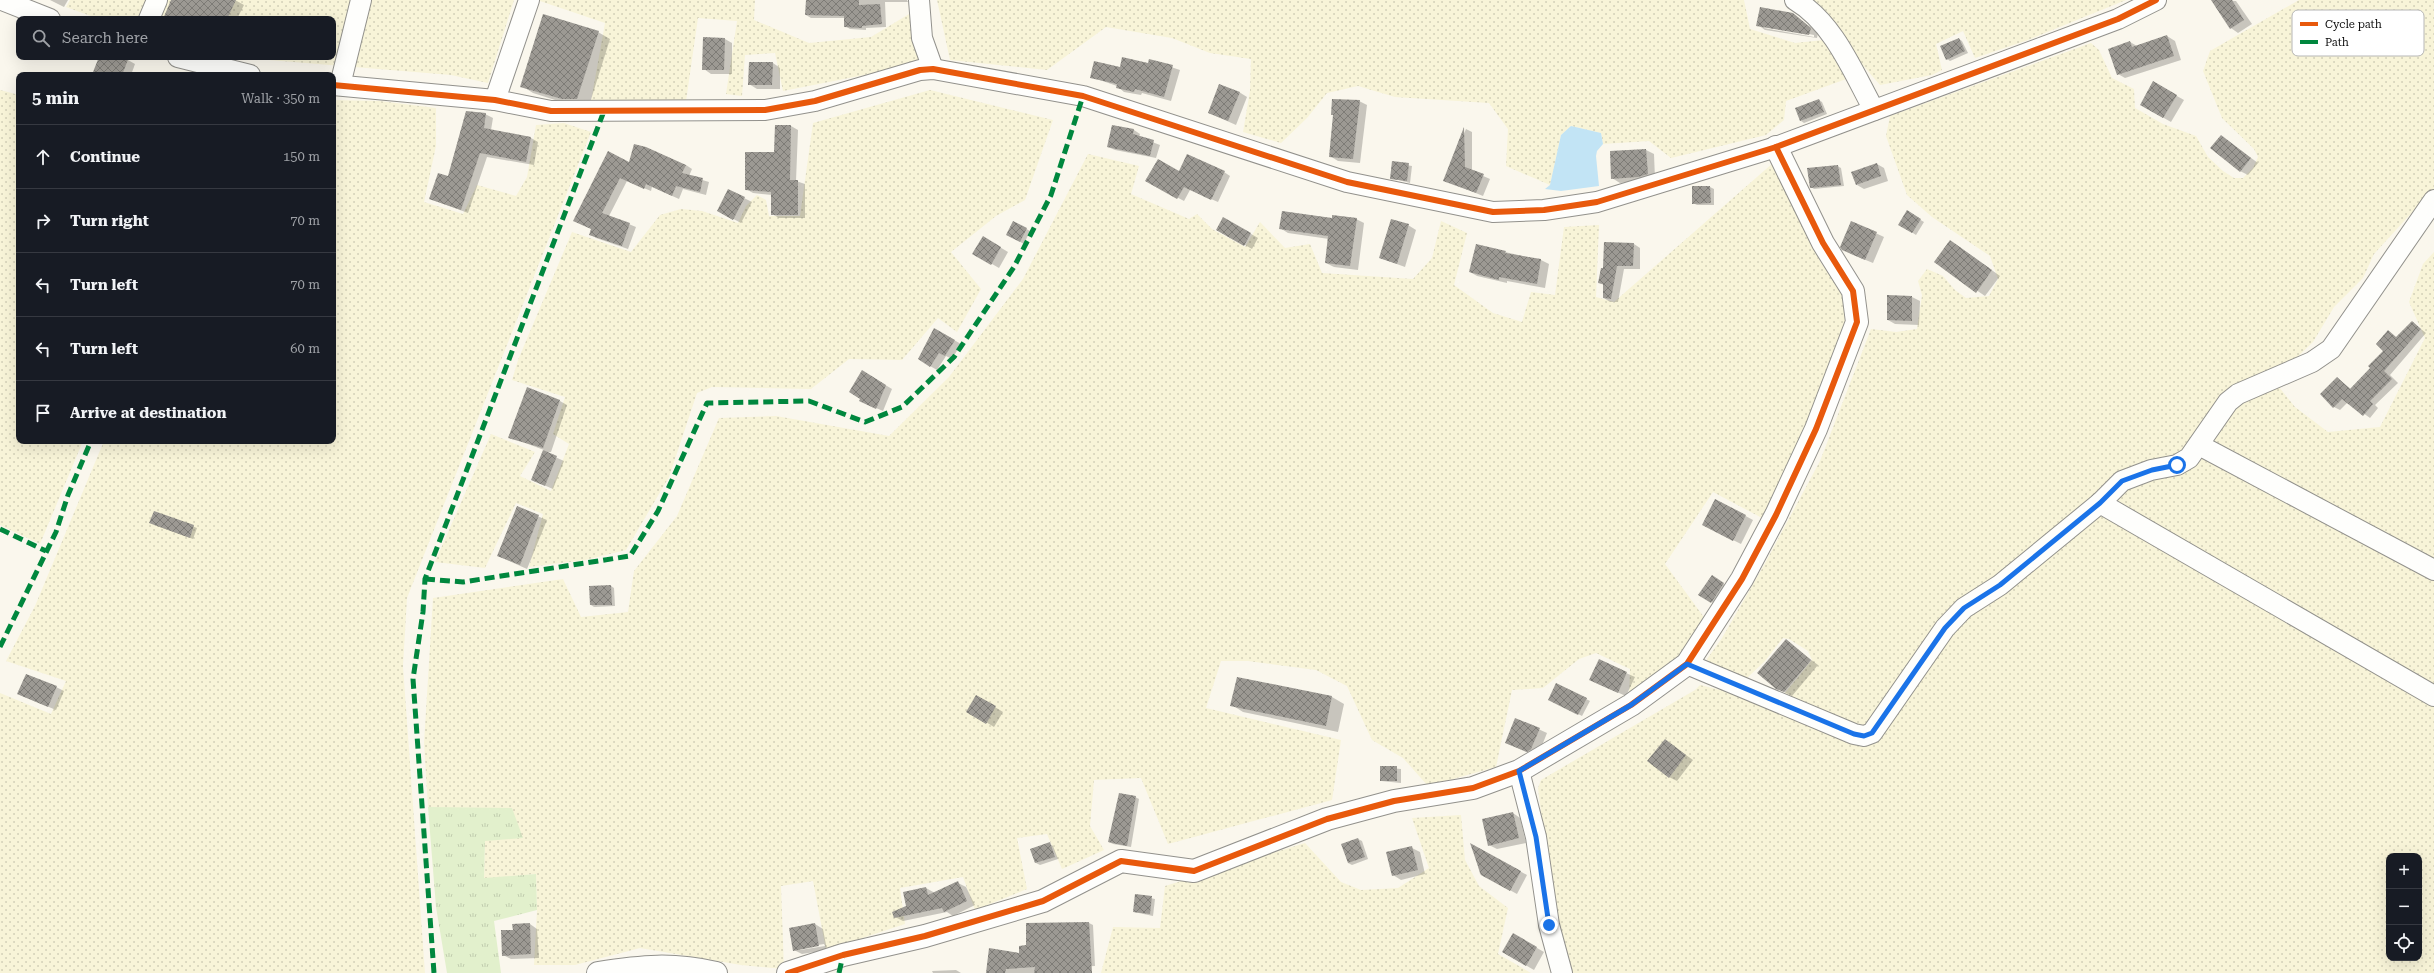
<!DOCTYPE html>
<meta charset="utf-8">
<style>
:root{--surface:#171b24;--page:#242831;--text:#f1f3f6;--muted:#9ea1a6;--line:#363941}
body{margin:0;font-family:"Roboto Serif",serif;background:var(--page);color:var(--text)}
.controls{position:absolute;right:12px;bottom:12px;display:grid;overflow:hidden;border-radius:8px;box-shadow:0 4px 16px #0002}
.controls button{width:36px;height:36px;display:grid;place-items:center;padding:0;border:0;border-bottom:1px solid var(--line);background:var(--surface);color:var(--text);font:20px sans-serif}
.stop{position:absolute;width:12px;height:12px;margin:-9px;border:3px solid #1a73e8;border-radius:50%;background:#fff}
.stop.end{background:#1a73e8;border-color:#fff;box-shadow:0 1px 4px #0008}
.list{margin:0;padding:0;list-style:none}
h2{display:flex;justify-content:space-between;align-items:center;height:52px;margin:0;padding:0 16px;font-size:17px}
h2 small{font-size:13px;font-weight:400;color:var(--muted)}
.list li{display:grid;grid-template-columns:26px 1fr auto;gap:12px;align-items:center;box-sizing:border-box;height:64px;padding:0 16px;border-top:1px solid var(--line)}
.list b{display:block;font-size:15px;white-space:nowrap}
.list em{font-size:13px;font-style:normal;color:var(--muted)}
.icon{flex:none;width:22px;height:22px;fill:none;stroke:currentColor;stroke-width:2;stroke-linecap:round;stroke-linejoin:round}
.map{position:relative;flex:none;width:2434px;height:973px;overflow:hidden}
.search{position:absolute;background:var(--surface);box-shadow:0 4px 16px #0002;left:16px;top:16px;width:320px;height:44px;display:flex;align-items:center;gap:10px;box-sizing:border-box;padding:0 14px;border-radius:8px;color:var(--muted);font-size:15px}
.panel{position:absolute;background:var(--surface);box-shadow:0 4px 16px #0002;left:16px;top:72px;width:320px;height:372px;border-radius:8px}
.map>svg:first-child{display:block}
.farmland{fill:url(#farmland-dots);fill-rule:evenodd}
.grass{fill:url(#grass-tufts)}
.water{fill:#c2e4f5}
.shadow{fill:#0003;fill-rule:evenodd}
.building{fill:url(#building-cross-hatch)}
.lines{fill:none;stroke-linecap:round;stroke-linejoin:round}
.minor-casing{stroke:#92918c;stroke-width:22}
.tertiary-casing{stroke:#92918c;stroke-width:24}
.minor{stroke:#fefefc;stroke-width:20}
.tertiary{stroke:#fefefc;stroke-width:22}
.quiet{stroke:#00873e;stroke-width:5;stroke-dasharray:10 5;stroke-linecap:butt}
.cycleway-casing{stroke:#fff;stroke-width:8}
.cycleway{stroke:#e8590c;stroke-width:6}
.route{stroke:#1a73e8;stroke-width:5}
.key{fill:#fff;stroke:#b6b6b6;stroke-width:1}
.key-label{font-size:11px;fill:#0a0a0a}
</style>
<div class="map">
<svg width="2434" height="973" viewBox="0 0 2434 973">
<defs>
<pattern id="farmland-dots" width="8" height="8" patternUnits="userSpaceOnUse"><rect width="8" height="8" fill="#f8f4d8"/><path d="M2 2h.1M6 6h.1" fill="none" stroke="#d3d0b8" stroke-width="1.8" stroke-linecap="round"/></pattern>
<pattern id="grass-tufts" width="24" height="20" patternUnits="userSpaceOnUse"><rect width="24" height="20" fill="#e2f0cc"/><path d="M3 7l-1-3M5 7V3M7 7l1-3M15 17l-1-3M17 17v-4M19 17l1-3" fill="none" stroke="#c1ccae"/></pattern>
<pattern id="building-cross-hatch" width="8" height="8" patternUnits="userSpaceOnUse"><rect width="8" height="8" fill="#9c9993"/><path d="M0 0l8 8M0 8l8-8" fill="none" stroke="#7d7b76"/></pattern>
</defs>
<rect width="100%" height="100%" fill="#faf7ed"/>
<g class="farmland">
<path d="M70,0H514L488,83L451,75L233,57H333V19H99L66,7Z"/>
<path d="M537,0H755L754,20L809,43L871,37L919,8L934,56L895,69L783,91L775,53L745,55L742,96L726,94L737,21L698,18L686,101H591L605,23Z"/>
<path d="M937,0H1744L1750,29L1795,43L1824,40L1849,78L1786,101L1784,120L1766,135L1671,158L1649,141L1603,144L1601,133L1571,126L1561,135L1550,185L1506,166L1508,129L1489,103L1395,97L1358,86L1327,93L1307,118L1281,143L1243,132L1250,91L1251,59L1210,53L1172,38L1106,27L1047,70L950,60Z"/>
<path d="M1810,0H2126L2028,40L1975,58L1963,31L1936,44L1942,70L1932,75L1880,85L1860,62L1833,20Z"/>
<path d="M2299,0H2434V192L2427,196L2374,254L2363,278L2334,307L2313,342L2291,363L2270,376L2295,407L2328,432L2380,427L2425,338L2409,302L2423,264L2434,252V973H1569L1555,923L1538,788L1541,780L1695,690L1700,685L1725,691L1784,694L1812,660L1808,651L1789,639L1783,638L1765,661L1747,678H1740L1708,667L1707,659L1722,638L1763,567L1820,461L1871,329L1896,332L1917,329L1922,295L1918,281L1927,269L1943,276L1955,290L1966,298L1989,296L1998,279L1990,256L1932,217L1907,195L1886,136L1890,116L2091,43L2099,50L2112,78L2134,89L2135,108L2163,124L2196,136L2208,157L2223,171L2234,178H2243L2253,168L2258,157L2254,149L2222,118L2203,71L2210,51ZM2389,856H2419V958H2389Z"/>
<path d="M0,90L19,95V441H83L40,544L0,525Z"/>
<path d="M930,90L1053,120L1025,200L996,216L951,252L981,289L957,332L938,318L902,360L849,359L811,389L712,387L697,393L669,477L626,550L585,560L529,567L543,514L516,503L485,568L435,562L491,434L535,452L520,476L551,491L569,444L553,434L565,397L512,380L518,360L572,232L631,252L660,215L681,209L702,211L738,223L746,206L757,195L766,200L769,216H800L813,123Z"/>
<path d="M333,100L380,101L436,108V146L424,202L463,214L477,185L516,196L527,177L536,125L564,123L591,132L407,598L403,666L425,973H0V693L51,714L66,681L6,661L35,606L104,441H333Z"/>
<path d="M1088,154L1139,166L1131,194L1189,219L1197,214L1212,229L1245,247L1260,222L1285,248L1310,244L1322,273L1413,279L1432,258L1441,221L1467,233L1454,285L1493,313L1522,322L1531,292L1555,295L1564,227L1599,225L1596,297L1614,302L1773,163L1821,263L1844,293L1847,340L1762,518L1713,492L1665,564L1706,620L1661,683L1629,698L1630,669L1596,653L1579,659L1543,688L1512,690L1496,767L1428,786L1403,758L1372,740L1347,686L1316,670L1248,661H1221L1206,708L1341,740L1332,800L1168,844L1141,778L1094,780L1090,826L1104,850L1062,869L1047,834L1017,838L1027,889L975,910L963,877L900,888L905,924L826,950L813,881L781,886L784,969L741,965L640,948L575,965H534L537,910L536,874L484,879L485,841L428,807L424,743L433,598L563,579L581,617L628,612L634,571L677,516L719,418L776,416L889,436L949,377L1023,279Z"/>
<path d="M1461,815L1465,860L1479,886L1508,908L1498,954L1531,973H1101L1113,927L1160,928L1165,886L1305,843L1341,882L1361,890L1398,888L1429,868L1412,818Z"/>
</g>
<path class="grass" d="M428,807L512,808L523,838L485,841L484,878L536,874L537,910L494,921L501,973H447L436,907Z"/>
<path class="water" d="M1571,126L1601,133L1603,144L1597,151L1596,156L1599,186L1561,191L1545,189L1550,185L1561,135Z"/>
<g class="shadow">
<path d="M50,0H68L64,7Z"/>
<path d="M172,0H235L244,5L237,19H164Z"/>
<path d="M807,0H907L908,2H885L886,27L866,28V30L850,29L845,26V18H811L806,15Z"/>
<path d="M2223,0L2236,1L2252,24L2238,33L2231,28Z"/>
<path d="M1793,14L1818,33L1817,38L1765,30L1758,25ZM1764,26L1814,35V37L1764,28Z"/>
<path d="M598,32L610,39L589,106H574L533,93L522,86Z"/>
<path d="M2167,36L2175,41L2181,60L2125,78L2118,74L2130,42L2137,46Z"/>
<path d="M725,39L732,43V74H711L704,69Z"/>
<path d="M1959,39L1962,41L1968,53L1950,61L1947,59Z"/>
<path d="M100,57H120L128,60L135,64L131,75H100L94,72Z"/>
<path d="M1150,60L1180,70L1171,101L1142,93L1141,95L1124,92L1117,86L1091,77L1149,64Z"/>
<path d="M773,63L780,68V89H757L749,84Z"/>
<path d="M2154,83L2184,100L2171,122L2141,105Z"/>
<path d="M1239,92L1247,97L1236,125L1209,113Z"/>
<path d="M1819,100L1822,102L1827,114L1804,123L1801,121Z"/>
<path d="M1359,101L1367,105L1360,163L1338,161L1330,156Z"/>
<path d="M485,114L493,118L491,130L531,138L538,142L534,165L487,157L468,213L430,199L448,178Z"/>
<path d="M776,126H791L798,130L796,181L805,184V218H779L772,214V195L753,193L746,189L775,153Z"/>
<path d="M1466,129L1472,132V171L1490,179L1483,196L1444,180Z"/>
<path d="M1134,130L1140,134L1139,137L1160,145L1156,158L1115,150L1108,147Z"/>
<path d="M2221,136L2258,163L2248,175L2240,171Z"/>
<path d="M1646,150L1654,154L1655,179L1620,183L1612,178L1611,152Z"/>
<path d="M1393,163L1412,166L1410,183L1391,178Z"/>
<path d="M630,164L686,165L692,169L689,176L709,182L706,195L683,189L679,199L652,187L651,191L627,181L609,216L636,227L628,249L596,238L590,234L592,229L581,224Z"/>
<path d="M1877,164L1884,168L1888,181L1864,189L1857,185Z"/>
<path d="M1837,166L1841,168L1844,186L1814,189L1811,187Z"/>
<path d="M1180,172H1224L1230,176L1218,202L1190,190L1184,201L1147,181Z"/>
<path d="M1693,187H1710L1714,189V205H1697L1693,203Z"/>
<path d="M744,198L752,202L741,223L726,215Z"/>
<path d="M1907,212L1924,222L1916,235L1899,224Z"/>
<path d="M1224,218L1258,238L1252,249L1217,229Z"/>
<path d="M1333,219H1356L1364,223L1358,270L1334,267L1326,263L1329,239L1288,233L1280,228Z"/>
<path d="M1014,222L1030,231L1024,244L1007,235Z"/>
<path d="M1852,222L1884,237L1873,263L1851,254Z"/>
<path d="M1408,225L1416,230L1405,267L1380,258Z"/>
<path d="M983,237L1008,252L999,268L973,253Z"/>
<path d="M1634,244L1640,248V269H1624L1618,302H1610L1604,298V285L1599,283Z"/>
<path d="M1958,246L2000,276L1985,296L1935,262Z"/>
<path d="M1505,252L1541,260L1549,264L1545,288L1507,281V283L1477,276L1470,272Z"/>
<path d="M1888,296L1912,297L1920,301L1919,325L1895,324L1888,320Z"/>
<path d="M2412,322L2426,333L2390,375L2398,383L2375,405L2378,408L2370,418L2348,402L2340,410L2334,407L2337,378L2351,389L2371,368L2385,350L2388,332L2397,338Z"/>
<path d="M935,329L961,344L952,359L946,356L937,370L930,366Z"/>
<path d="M862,371L892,389L883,411L867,404Z"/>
<path d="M560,401L567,405L551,452H544L564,461L553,489L532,480L544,450L509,437Z"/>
<path d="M1716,500L1753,520L1741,544L1711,529Z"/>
<path d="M517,508L547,520L527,569L498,556Z"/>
<path d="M154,512L197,528L193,539L154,525Z"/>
<path d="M1719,581L1731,589L1719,607L1700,594Z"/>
<path d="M611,586L614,588L615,606L594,607L591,605Z"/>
<path d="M1786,641L1818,665L1792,696L1776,688Z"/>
<path d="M1599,661L1635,677L1626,696L1598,684Z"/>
<path d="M1238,678L1332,697L1344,704L1338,732L1243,712L1232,705Z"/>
<path d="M1557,684L1590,701L1582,716L1549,699Z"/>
<path d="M56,687L64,691L56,710L18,694Z"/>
<path d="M977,696L1003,712L994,727L968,711Z"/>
<path d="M1516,719L1547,733L1539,753L1535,756L1506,743Z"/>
<path d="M1665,740L1693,760L1677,781L1669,777Z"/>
<path d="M1381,767L1401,769V783L1381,781Z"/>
<path d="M1135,797L1139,799L1131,847L1113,844L1109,842Z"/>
<path d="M1513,813L1520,818L1526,843L1497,849L1489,845Z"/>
<path d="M1358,839L1362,841L1368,859L1352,865L1348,863Z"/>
<path d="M1050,844L1053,846L1058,859L1040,865L1036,863L1032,850Z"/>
<path d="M1472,845L1527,875L1517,894L1480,874Z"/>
<path d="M1412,848L1420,852L1425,874L1401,880L1393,875Z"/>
<path d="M958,883L966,887L975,905L953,916L947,912L903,921L895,917L926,888L935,893Z"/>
<path d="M1136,895L1155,899L1153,916L1134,912Z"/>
<path d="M1089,923L1093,925L1095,966L1074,967V973H987L1021,954L1027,946Z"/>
<path d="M530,924L537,929L539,958L511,959L503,955L514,931Z"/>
<path d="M815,924L823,929L827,950L802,954L794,950ZM824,944L825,946L800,950V948Z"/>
<path d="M1513,934L1544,952L1534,970L1503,952Z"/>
<path d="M956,970L961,973H933L932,971Z"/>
</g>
<g class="building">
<path d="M171,0H236L227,19H163Z"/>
<path d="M806,0H859V5L880,4L882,24L862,26V28L844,27V16L805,15Z"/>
<path d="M2211,0H2232L2244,20L2230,29Z"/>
<path d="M1760,7L1793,13L1811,28L1809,35L1756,26Z"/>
<path d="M543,14L599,31L577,99H562L520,87Z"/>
<path d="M2167,35L2174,56L2117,75L2108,49L2130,41L2132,47Z"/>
<path d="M703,37L725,38L724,70H702Z"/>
<path d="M1959,38L1965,51L1946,60L1940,46Z"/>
<path d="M99,57H129L122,75H101L93,72Z"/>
<path d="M1122,57L1148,63L1149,59L1173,65L1164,97L1135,89L1134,92L1116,88L1117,84L1090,78L1094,61L1120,67Z"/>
<path d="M749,62H773L772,85H748Z"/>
<path d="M2153,81L2177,95L2163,118L2140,105Z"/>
<path d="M1219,84L1240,92L1228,121L1208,113Z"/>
<path d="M1332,99L1360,100L1353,159L1329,157L1333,115H1331Z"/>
<path d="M1819,99L1824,112L1800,121L1795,108Z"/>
<path d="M466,111L486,113L484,128L531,137L526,162L480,153L461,210L429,199L438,173L448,176Z"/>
<path d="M775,125H791L790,180H798V215H771V192L745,190V152H774Z"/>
<path d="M1112,125L1134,129L1133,134L1154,140L1150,156L1107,147Z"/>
<path d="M1464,127L1465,167L1484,174L1476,193L1443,181Z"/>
<path d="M2221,135L2251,158L2240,172L2210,148Z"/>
<path d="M634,144L646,147L686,165L682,173L703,178L700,192L676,186L672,196L646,184L644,189L620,178L602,213L630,223L622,246L589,235L591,229L573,221L608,151L629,162Z"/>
<path d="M1646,149L1648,174L1638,177L1611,179L1610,151Z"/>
<path d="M1187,154L1225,171L1211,200L1184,187L1177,199L1145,181L1158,159L1179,171Z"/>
<path d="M1392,161L1409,163L1407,181L1390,179Z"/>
<path d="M1877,163L1881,176L1856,185L1851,172Z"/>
<path d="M1838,165L1841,185L1810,188L1807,168Z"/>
<path d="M1692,186H1710L1711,203L1692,204Z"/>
<path d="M728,189L745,197L733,220L717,211Z"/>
<path d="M1907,210L1921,219L1912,233L1898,225Z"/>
<path d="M1282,211L1332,218V215L1357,218L1350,266L1325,263L1328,236L1279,229Z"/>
<path d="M1223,217L1251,233L1244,246L1216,230Z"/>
<path d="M1391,219L1409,224L1397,264L1379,258Z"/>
<path d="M1013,221L1027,228L1020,242L1006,235Z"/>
<path d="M1851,221L1877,232L1865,260L1842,250L1840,247Z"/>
<path d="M983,236L1001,247L991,265L972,254Z"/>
<path d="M1950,240L1992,270L1976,293L1934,262Z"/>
<path d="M1604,242L1634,243L1633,266H1617L1611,299L1603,298V284L1598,283L1601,268H1603Z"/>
<path d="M1476,244L1506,251L1505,253L1541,259L1537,284L1499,277V280L1469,272Z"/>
<path d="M1887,295L1912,296V321L1887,320Z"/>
<path d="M2412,321L2421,329L2384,371L2392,379L2370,401L2373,404L2363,416L2342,399L2333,408L2320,394L2337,377L2350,389L2370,368L2368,366L2383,351L2376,344L2388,330L2396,337Z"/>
<path d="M934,328L955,340L945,356L939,353L930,367L918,359Z"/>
<path d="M862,370L886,385L876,409L859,401L860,399L849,392Z"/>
<path d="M527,387L560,400L543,448L508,438Z"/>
<path d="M543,450L557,456L545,486L531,480Z"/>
<path d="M1715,499L1746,515L1733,541L1702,525Z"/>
<path d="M517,506L539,515L520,565L497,556Z"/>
<path d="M154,511L194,525L190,538L149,523Z"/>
<path d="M1712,575L1724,583L1711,603L1698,595Z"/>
<path d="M611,585L612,605H590L589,586Z"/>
<path d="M1786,639L1811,660L1784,692L1776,689L1757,673Z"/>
<path d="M1599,659L1627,672L1618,693L1589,680Z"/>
<path d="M26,674L57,686L48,707L17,694Z"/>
<path d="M1237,677L1332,696L1326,726L1230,706Z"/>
<path d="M1556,683L1587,698L1578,715L1548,700Z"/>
<path d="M976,695L996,706L986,724L966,712Z"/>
<path d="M1515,718L1540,728L1531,749L1527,752L1505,743Z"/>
<path d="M1665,739L1686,755L1669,778L1647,761Z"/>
<rect x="1380" y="766" width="17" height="15"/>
<path d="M1119,793L1136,796L1127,846L1108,842Z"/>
<path d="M1513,812L1519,838L1488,846L1482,819Z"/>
<path d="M1358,838L1365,857L1348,863L1341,844Z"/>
<path d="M1050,842L1055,857L1035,863L1030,849Z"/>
<path d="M1470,843L1521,871L1510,891L1481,875Z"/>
<path d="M1412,846L1418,870L1392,876L1386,852Z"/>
<path d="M958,881L967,901L944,912L942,908L894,918L892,912L906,906L903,892L926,887L928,895Z"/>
<path d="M1135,894L1152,896L1150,914L1133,912Z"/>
<path d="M1089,922L1092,973H1034L1035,967L1006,969L1005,973H986L989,948L1019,953V946L1026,945V923Z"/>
<path d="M530,923L531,954L502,956L501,930H513L512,924Z"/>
<path d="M815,923L819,946L793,951L789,928Z"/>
<path d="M1513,933L1537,947L1526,966L1502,952Z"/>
</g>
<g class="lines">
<g class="minor-casing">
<g id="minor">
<path d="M2,0L50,19"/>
<path d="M919,0L922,38L933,69"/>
<path d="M1795,0C1834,23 1853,72 1874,110"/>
<path d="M149,19L157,0"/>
<path d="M178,57L250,75"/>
<path d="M333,85L495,100L551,111L765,110L815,101L920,70L933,69L1083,96L1347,182L1493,212L1544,210L1597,202L1776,147L2118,19L2156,0"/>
<path d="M340,85L361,0"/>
<path d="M495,100L529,0"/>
<path d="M2199,445L2434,570"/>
<path d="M2100,503L2434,696"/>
<path d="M1687,664L1854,734L1864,736L1872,733L1945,628L1964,608L2000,585L2100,503L2122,481L2151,470L2177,465L2189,458L2228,402L2238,394L2312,362L2331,349L2434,200"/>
<path d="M1519,771L1536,837L1549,925L1562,973"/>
</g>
</g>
<g class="tertiary-casing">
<g id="tertiary">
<path d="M598,973C642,966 673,963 716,973"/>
<path d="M788,973L843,955L925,936L1043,901L1121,861L1194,871L1327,819L1394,801L1473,788L1519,771L1631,705L1687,664L1742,579L1776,515L1816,429L1857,322L1853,291L1823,243L1776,147"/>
</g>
</g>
<use href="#minor" class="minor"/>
<use href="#tertiary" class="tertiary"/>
<g class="quiet">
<path d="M247,75V74"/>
<path d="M0,529L46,551"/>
<path d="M425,579L463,582L630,556L658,511L707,403L809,401L865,422L902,407L954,357L1014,267L1051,195L1083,96"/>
<path d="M0,647L56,532L68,495L91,441"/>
<path d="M434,973L413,679L423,612L425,579L604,111"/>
<path d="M839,973L843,955"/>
</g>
<g class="cycleway-casing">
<g id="cycleway">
<path d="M333,85L495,100L551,111L765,110L815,101L920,70L933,69L1083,96L1347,182L1493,212L1544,210L1597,202L1776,147L2118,19L2156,0"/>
<path d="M788,973L843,955L925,936L1043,901L1121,861L1194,871L1327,819L1394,801L1473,788L1519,771L1631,705L1687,664L1742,579L1776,515L1816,429L1857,322L1853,291L1823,243L1776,147"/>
</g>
</g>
<use href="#cycleway" class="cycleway"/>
</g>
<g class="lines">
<path class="route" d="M1549,925L1536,837L1519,771L1631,705L1687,664L1854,734L1864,736L1872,733L1945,628L1964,608L2000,585L2100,503L2122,481L2152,470L2177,465"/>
</g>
<rect x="2292" y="10" width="132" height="46" rx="6" class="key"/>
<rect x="2300" y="22" width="18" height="4" fill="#e8590c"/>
<rect x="2300" y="40" width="18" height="4" fill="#00873e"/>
<g class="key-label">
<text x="2325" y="28">Cycle path</text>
<text x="2325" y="46">Path</text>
</g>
</svg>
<div class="controls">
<button>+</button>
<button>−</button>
<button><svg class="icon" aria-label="locate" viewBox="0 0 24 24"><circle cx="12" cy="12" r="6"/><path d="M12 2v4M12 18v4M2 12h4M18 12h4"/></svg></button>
</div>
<div class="stop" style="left:2177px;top:465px"></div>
<div class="stop end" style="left:1549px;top:925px"></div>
<div class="search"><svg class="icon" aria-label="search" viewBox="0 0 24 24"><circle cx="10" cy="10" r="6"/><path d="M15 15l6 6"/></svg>Search here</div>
<section class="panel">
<h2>5 min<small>Walk · 350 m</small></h2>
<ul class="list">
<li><svg class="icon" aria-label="ahead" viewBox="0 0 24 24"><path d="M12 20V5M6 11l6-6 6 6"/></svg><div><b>Continue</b></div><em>150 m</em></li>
<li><svg class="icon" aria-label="right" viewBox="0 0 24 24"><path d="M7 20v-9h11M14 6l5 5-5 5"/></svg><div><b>Turn right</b></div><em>70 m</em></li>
<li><svg class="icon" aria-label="left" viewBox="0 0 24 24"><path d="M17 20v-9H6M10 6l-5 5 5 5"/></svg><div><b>Turn left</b></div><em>70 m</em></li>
<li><svg class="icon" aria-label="left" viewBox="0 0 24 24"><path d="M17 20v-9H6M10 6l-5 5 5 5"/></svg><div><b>Turn left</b></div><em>60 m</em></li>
<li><svg class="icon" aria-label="arrive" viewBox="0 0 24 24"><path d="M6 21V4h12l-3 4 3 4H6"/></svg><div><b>Arrive at destination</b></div></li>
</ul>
</section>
</div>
